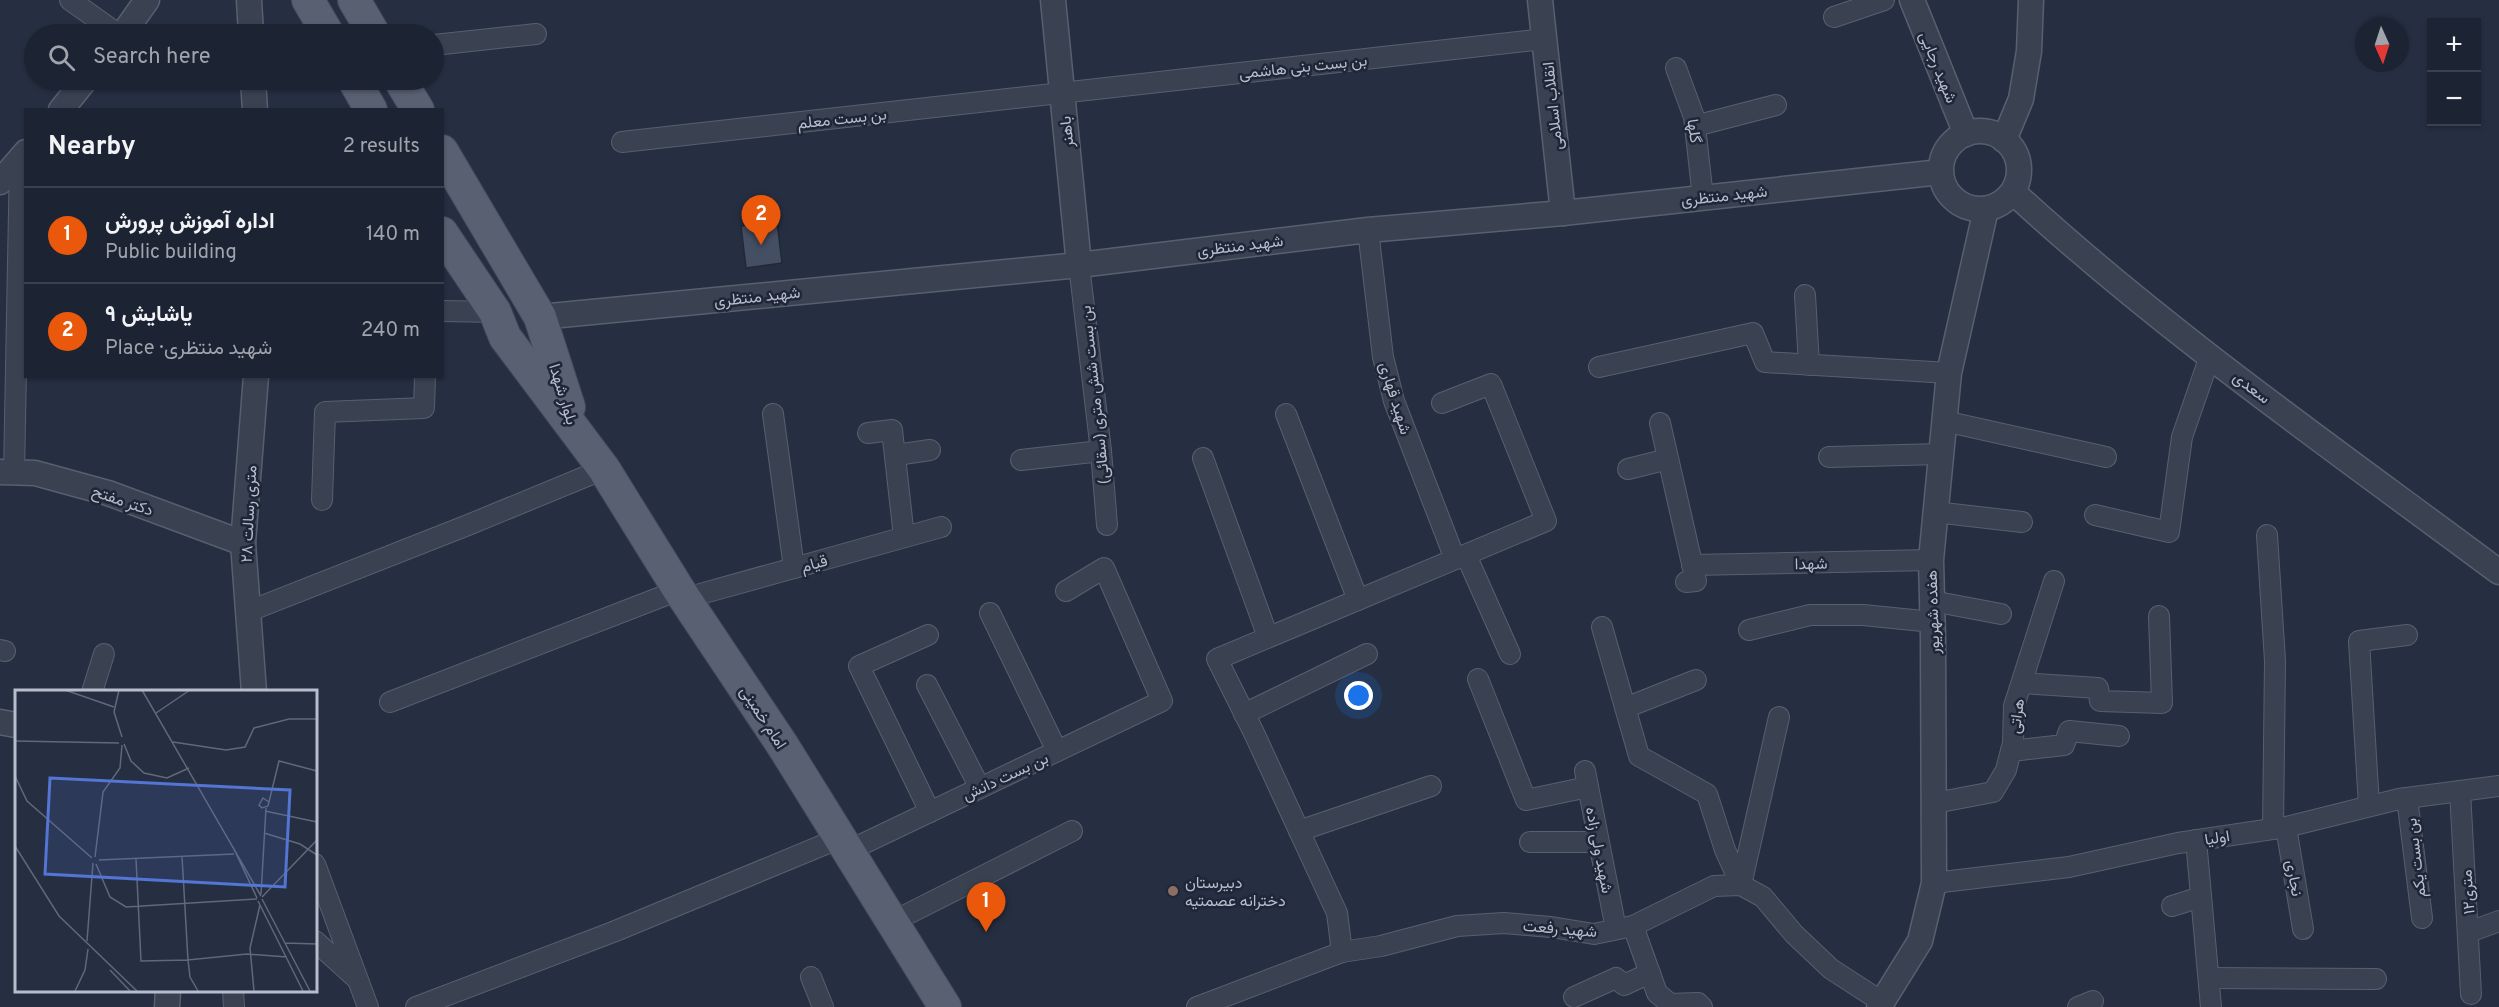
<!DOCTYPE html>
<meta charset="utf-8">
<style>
:root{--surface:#1c2332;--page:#292f3e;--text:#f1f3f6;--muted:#a0a4ac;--line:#3a404d;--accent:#ea580c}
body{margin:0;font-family:Overpass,Vazirmatn,sans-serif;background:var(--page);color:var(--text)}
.controls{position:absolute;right:18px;top:18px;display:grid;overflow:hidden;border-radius:0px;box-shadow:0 2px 4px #0004}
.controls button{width:54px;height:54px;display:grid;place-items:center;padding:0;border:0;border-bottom:2px solid var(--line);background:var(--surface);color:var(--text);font:30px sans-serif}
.compass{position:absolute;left:2355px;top:18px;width:54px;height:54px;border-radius:50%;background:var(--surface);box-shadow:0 2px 4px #0004;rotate:177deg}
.you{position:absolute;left:1359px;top:696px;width:21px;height:21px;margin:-15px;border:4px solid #fff;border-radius:50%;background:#1a73e8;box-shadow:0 0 0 9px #1a73e833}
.badge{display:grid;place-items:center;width:39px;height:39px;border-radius:50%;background:var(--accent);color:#fff;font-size:20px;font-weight:700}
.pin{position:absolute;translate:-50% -50px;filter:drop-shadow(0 2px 3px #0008)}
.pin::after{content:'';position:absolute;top:32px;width:21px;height:18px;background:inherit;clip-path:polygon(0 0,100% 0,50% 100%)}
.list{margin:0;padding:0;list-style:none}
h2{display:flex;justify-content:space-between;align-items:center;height:78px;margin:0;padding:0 24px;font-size:26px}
h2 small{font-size:20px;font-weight:400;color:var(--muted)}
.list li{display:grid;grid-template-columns:39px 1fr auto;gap:18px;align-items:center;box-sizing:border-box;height:96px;padding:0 24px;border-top:2px solid var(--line)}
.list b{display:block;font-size:22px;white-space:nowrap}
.list p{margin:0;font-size:20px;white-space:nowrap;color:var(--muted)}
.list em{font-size:20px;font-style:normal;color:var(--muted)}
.icon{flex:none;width:33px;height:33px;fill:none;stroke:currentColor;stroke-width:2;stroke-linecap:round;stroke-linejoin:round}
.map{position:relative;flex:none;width:2499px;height:1007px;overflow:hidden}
.search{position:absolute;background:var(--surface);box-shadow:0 2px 4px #0004;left:24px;top:24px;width:420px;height:66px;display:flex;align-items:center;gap:15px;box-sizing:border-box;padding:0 21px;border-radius:33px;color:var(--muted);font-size:22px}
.panel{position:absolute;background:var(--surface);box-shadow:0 2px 4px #0004;left:24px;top:108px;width:420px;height:270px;border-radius:0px}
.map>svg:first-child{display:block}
.building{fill:#454f64;stroke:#212839;stroke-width:1.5}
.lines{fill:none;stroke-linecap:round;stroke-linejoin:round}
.minor-casing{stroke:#585f6f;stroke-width:22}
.tertiary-casing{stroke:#585f6f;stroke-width:27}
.primary-casing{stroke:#444a5b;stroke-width:34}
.minor{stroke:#3a4252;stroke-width:20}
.tertiary{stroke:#3a4252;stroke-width:24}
.primary{stroke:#596072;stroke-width:32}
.education-dot{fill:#8d6e63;stroke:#1f2637;stroke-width:2}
.labels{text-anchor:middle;stroke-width:5;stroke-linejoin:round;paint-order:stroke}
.street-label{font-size:16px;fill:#b7bdcc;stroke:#1f2637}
.poi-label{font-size:16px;fill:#b7bdcc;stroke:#1f2637;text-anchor:start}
.inset-road{fill:none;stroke:#606879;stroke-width:1.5}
.view{fill:#5375d4;fill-opacity:0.15;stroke:#5375d4;stroke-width:3}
.inset-edge{fill:none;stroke:#b7bdcc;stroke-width:3}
</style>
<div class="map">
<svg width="2499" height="1007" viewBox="0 0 2499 1007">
<rect width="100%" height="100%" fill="#262f42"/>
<path class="building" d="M777,222L782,263L746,268L741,226Z"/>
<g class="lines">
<g class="minor-casing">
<g id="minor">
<path d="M70,0L118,34"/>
<path d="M1834,17L1884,0"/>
<path d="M434,45L536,34"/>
<path d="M1676,68L1694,117L1703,198"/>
<path d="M1695,126L1776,105"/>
<path d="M622,142L1544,39"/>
<path d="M1368,230L1383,357L1394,401L1455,559"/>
<path d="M1079,265L1101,451L1107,525"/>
<path d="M1805,295L1809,365"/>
<path d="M442,311L495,312"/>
<path d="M1599,367L1753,333L1765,362L1949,373"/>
<path d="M773,414L794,568"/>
<path d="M1286,414L1358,600"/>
<path d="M1944,421L2106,457"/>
<path d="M1660,423L1696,581L1686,582"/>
<path d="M868,433L892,430L904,537"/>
<path d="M896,455L930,450"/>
<path d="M1829,457L1940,454"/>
<path d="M1203,458L1268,637"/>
<path d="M1021,460L1101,451"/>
<path d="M1628,469L1668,459"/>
<path d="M14,473L20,159"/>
<path d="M322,500L325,412L424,408L425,376"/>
<path d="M1935,512L2022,522"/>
<path d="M2095,515L2169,532L2182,437L2210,356"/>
<path d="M2267,535L2275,661L2273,829"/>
<path d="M1466,555L1510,654"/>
<path d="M1692,565L1931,560"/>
<path d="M686,598L941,527"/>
<path d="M1932,601L2001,614"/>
<path d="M247,612L468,525L604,469"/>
<path d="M990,613L1057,751"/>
<path d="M1602,627L1639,756L1707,794L1725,850L1741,885L1779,717"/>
<path d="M1749,630L1810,615H1863L1933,622"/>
<path d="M928,635L859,666L930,812"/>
<path d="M0,650L5,651"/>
<path d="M1478,679L1526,800L1588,787"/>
<path d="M2022,683L2098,688L2100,701L2162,703L2159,616"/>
<path d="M927,685L980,788"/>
<path d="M92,692L104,654"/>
<path d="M390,702L679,590"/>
<path d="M1625,708L1696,680"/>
<path d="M1244,714L1367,654"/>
<path d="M2011,751L2064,745L2069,731L2119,736"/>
<path d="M1585,771L1616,929"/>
<path d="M2460,791L2471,994"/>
<path d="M2407,798L2422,918"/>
<path d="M1935,803L1993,792L2006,770L2013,743L2014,706L2054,581"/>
<path d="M2369,806L2359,641L2407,635"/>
<path d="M2286,827L2303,929"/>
<path d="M1299,831L1431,786"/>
<path d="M2196,840L2211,1007"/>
<path d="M1530,842H1597"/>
<path d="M848,851L1162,701L1104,568L1066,591"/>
<path d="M315,864L368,1007"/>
<path d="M1934,883L2069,867L2178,843L2286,827L2399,799L2499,786"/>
<path d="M2172,906L2201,897"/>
<path d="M892,922L1072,831"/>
<path d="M1633,926L1657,993L1670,1004L1698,1003L1702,1007"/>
<path d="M2469,932L2499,921"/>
<path d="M315,941L356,978"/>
<path d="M1342,952L1337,913L1254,733L1217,659L1546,521L1491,384L1442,403"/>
<path d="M811,977L823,1007"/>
<path d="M2209,978L2376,979"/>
<path d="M233,990L234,1007"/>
<path d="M1574,997L1616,978L1624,985L1650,973"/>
<path d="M416,1007L613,932L840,838"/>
<path d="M1197,1007L1342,952L1381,946L1457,926L1504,923L1551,927L1594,934L1633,926L1714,886L1741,885L1763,897L1794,934L1831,969L1882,1002"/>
<path d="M2078,1007L2093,1001"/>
</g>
</g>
<g class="tertiary-casing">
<g id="tertiary">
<path d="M249,0L251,34"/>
<path d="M1053,0L1079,265"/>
<path d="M1540,0L1563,213"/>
<path d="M1912,0L1966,134"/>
<path d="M123,34L147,0"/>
<path d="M253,80L255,110"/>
<path d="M61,110L85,80"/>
<circle cx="1980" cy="170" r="39"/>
<path d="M2004,140L2021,99L2029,51L2031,0"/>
<path d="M0,182L26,152"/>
<path d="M2013,192C2164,331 2334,449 2499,572"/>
<path d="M540,317L1079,265L1368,230L1563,213L1941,172"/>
<path d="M0,472L35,473L108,493L243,543"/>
<path d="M254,692L243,543L256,376"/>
<path d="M0,722L16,725"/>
<path d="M167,1007L168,990"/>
<path d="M1879,1007L1920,941L1934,883L1933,638L1931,560L1949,373L1986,209"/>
</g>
</g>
<g class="primary-casing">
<g id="primary">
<path d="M308,0L328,34"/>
<path d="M354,0L374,34"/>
<path d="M354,80L371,110"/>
<path d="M400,80L418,110"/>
<path d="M442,151L540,317L569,407"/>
<path d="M442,233L495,312L505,337L604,469L679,590L783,746L945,1007"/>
</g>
</g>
<use href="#minor" class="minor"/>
<use href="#tertiary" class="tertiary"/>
<use href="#primary" class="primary"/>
</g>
<circle class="education-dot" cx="1173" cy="891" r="6"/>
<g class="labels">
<g class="street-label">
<text transform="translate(1303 66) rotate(-6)" y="6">بن بست بنی هاشمی</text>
<text transform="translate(1939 67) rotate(68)" y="6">شهید رجایی</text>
<text transform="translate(1552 106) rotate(-96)" y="6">انقلاب اسلامی</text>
<text transform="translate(842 118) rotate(-6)" y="6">بن بست معلم</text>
<text transform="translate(1695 131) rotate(82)" y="6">گلها</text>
<text transform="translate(1066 132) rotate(-96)" y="6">باهنر</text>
<text transform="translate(1724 195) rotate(-6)" y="6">شهید منتظری</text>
<text transform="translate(1240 245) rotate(-7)" y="6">شهید منتظری</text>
<text transform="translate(757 296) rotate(-6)" y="6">شهید منتظری</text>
<text transform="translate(2252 387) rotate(37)" y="6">سعدی</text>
<text transform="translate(564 394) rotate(73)" y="6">بلوار شهدا</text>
<text transform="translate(1094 395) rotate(-96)" y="6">بن بست شش متری (سقائی)</text>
<text transform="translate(1396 398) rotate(73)" y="6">شهید قهاری</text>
<text transform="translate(123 500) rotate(19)" y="6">دکتر مفتح</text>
<text transform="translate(248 514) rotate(-87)" y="6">۲۸ متری رسالت</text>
<text transform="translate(814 563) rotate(-16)" y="6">قیام</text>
<text transform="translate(1811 563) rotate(-1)" y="6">شهدا</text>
<text transform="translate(1932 612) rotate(-92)" y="6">هفده شهریور</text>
<text transform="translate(2016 716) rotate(-82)" y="6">هراتی</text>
<text transform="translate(764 717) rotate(57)" y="6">امام خمینی</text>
<text transform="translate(1005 776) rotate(-25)" y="6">بن بست دانش</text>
<text transform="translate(2217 837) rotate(-9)" y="6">اولیا</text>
<text transform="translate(1600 850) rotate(79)" y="6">شهید ولی زاده</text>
<text transform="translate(2415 858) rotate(-97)" y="6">بن بست یکم</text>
<text transform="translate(2295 878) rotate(80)" y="6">نجاری</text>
<text transform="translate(2467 892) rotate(-94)" y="6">۱۲متری</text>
<text transform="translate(1560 928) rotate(5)" y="6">شهید رفعت</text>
</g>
<g class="poi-label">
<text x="1185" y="888">دبیرستان<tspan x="1185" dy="18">دخترانه عصمتیه</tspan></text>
</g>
</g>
<g transform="translate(15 690)">
<rect width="302" height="302" fill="#262f42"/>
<path class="inset-road" d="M50,0L99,17M104,0L99,22L107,47M127,0L246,206M141,23L175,0M0,51L104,53M158,52L211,60L230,57L239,38L274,29H302M109,54L116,71L129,83L152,88L174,78M0,86L12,111L77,168M254,112L248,108L244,115L247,118L253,116L264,71L302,81M250,121L302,132M249,143L285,154L302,165M0,156L44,226L122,301M218,157L242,208M167,166L173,270L232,264L272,267M80,167L88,102L105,78L107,55M121,169L126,271L173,270L175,287L183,301M84,170L219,164M81,174L95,207L111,217L242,209M246,204L251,118M247,207L302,150M247,209L295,301M243,211L288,301M72,251L78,173M270,253L302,254M95,280L115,301M60,301L70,280L73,259M239,301L235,258L245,215"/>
<path class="view" d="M35,88L275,100L270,197L30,184Z"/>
<rect width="302" height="302" class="inset-edge"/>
</g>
</svg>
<div class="controls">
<button>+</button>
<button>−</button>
</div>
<svg class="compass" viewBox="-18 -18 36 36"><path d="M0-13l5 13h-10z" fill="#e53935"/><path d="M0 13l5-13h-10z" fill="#a0a4ac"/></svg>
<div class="you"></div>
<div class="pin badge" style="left:986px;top:932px">1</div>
<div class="pin badge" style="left:761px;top:245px">2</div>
<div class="search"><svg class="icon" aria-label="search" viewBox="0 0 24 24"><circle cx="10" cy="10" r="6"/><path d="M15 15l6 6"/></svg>Search here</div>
<section class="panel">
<h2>Nearby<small>2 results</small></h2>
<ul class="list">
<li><span class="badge">1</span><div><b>اداره آموزش پرورش</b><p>Public building</p></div><em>140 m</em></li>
<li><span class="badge">2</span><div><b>یاشایش ۹</b><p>Place · شهید منتظری</p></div><em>240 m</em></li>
</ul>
</section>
</div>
